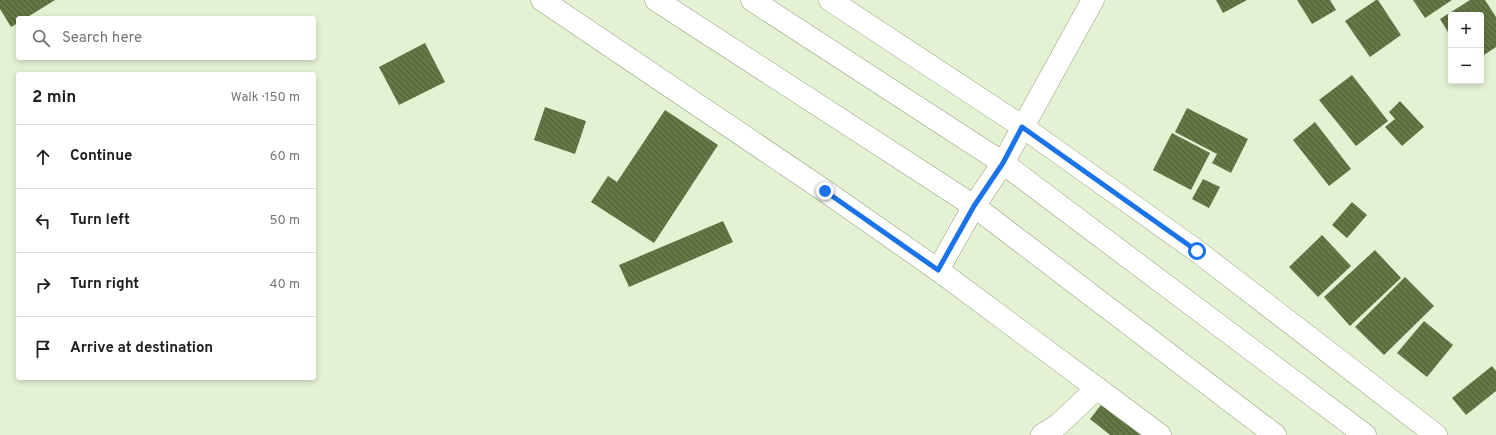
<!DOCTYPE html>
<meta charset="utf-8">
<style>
:root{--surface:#fff;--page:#f6f6f6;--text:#202124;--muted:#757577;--line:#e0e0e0}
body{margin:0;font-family:Overpass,sans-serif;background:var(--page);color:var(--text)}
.controls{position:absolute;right:12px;top:12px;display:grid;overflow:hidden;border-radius:4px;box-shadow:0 2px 6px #0003}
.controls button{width:36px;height:36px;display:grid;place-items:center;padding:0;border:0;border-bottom:1px solid var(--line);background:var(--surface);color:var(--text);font:20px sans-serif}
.stop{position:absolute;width:12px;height:12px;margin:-9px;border:3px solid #1a73e8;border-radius:50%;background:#fff}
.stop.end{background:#1a73e8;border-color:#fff;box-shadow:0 1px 4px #0008}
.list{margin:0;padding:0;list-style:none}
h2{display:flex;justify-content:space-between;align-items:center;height:52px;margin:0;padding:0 16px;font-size:17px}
h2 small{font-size:13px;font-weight:400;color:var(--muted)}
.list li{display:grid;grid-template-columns:26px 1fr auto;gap:12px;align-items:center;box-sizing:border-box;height:64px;padding:0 16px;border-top:1px solid var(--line)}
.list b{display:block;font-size:15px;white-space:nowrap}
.list em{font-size:13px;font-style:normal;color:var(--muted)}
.icon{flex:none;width:22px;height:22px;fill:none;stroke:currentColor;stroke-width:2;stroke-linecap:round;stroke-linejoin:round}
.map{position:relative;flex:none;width:1496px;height:435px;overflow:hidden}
.search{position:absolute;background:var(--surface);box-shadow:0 2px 6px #0003;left:16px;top:16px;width:300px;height:44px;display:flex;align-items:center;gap:10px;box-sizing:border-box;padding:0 14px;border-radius:4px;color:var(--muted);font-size:15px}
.panel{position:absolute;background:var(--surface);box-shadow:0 2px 6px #0003;left:16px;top:72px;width:300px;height:308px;border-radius:4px}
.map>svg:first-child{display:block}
.building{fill:url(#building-back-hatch)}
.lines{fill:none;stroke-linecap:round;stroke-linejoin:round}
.street-casing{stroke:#929f82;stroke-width:23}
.secondary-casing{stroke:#929f82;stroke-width:23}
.street{stroke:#fff;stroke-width:22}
.secondary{stroke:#fff;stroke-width:22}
.route{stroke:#1a73e8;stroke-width:5}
</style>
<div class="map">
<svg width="1496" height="435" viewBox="0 0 1496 435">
<defs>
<pattern id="building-back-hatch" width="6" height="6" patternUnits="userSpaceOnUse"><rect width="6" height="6" fill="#637844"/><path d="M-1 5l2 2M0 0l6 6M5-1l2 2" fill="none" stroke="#4e5e36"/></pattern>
</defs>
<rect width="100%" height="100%" fill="#e4f2d3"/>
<g class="building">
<path d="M0,0H55L26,18H18V23L11,27L0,9Z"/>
<path d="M1216,0H1247L1223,13Z"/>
<path d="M1297,0H1330L1336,10L1312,24Z"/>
<path d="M1376,0H1378L1401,35L1370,57L1345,21Z"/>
<path d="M1413,0H1452L1425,18Z"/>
<path d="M1470,0H1485L1496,17V47L1481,57V15H1451V37L1440,19Z"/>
<path d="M425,43L445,82L399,105L379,67Z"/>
<path d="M1352,75L1388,121L1356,146L1319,100Z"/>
<path d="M1400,101L1424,127L1402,146L1385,127L1395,119L1389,112Z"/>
<path d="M545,107L586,121L575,154L534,140Z"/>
<path d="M1187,108L1248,139L1231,173L1212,163L1217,154L1175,132Z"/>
<path d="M665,110L718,145L654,243L591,202L608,176L617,182Z"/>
<path d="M1315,122L1351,169L1329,186L1293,140Z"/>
<path d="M1172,133L1210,153L1191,190L1153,170Z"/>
<path d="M1203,179L1220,187L1209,208L1192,199Z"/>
<path d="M1352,202L1367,215L1347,238L1332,225Z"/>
<path d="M723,221L733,242L629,287L619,265Z"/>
<path d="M1322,235L1351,266L1318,297L1289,267Z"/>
<path d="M1375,250L1401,278L1350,326L1324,297Z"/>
<path d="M1405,277L1434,306L1384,355L1355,327Z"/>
<path d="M1424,321L1453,345L1427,377L1397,353Z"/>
<path d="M1492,366L1496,371V391L1466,415L1452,398Z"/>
<path d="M1104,401L1146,435H1110L1090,419Z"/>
</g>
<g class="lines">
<g class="street-casing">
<g id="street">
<path d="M542,0L825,191L938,270L1160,435"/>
<path d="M830,0L1023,127L1197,251L1436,435"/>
<path d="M938,270L974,206L1003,163L1093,0"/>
<path d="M1042,435L1058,425L1097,388"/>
</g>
</g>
<g class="secondary-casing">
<g id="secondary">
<path d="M656,0L974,206L1275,435"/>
<path d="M752,0L1003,163L1365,435"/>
</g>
</g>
<use href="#street" class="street"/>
<use href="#secondary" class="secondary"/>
</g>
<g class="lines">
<path class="route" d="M825,191L938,270L974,206L1003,163L1022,127L1197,251"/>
</g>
</svg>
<div class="controls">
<button>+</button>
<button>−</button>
</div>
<div class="stop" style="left:1197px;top:251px"></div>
<div class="stop end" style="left:825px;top:191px"></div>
<div class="search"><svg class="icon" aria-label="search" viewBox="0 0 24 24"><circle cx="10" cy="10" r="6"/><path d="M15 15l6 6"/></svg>Search here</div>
<section class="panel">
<h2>2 min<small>Walk · 150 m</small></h2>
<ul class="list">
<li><svg class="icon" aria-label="ahead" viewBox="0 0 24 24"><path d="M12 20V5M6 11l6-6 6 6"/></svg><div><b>Continue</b></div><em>60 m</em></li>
<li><svg class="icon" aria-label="left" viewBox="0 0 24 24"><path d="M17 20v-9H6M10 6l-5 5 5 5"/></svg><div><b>Turn left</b></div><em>50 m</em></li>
<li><svg class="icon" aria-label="right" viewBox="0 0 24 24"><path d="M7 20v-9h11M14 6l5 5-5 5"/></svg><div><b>Turn right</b></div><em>40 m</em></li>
<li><svg class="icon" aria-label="arrive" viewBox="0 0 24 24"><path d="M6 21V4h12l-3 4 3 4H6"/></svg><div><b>Arrive at destination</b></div></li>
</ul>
</section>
</div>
